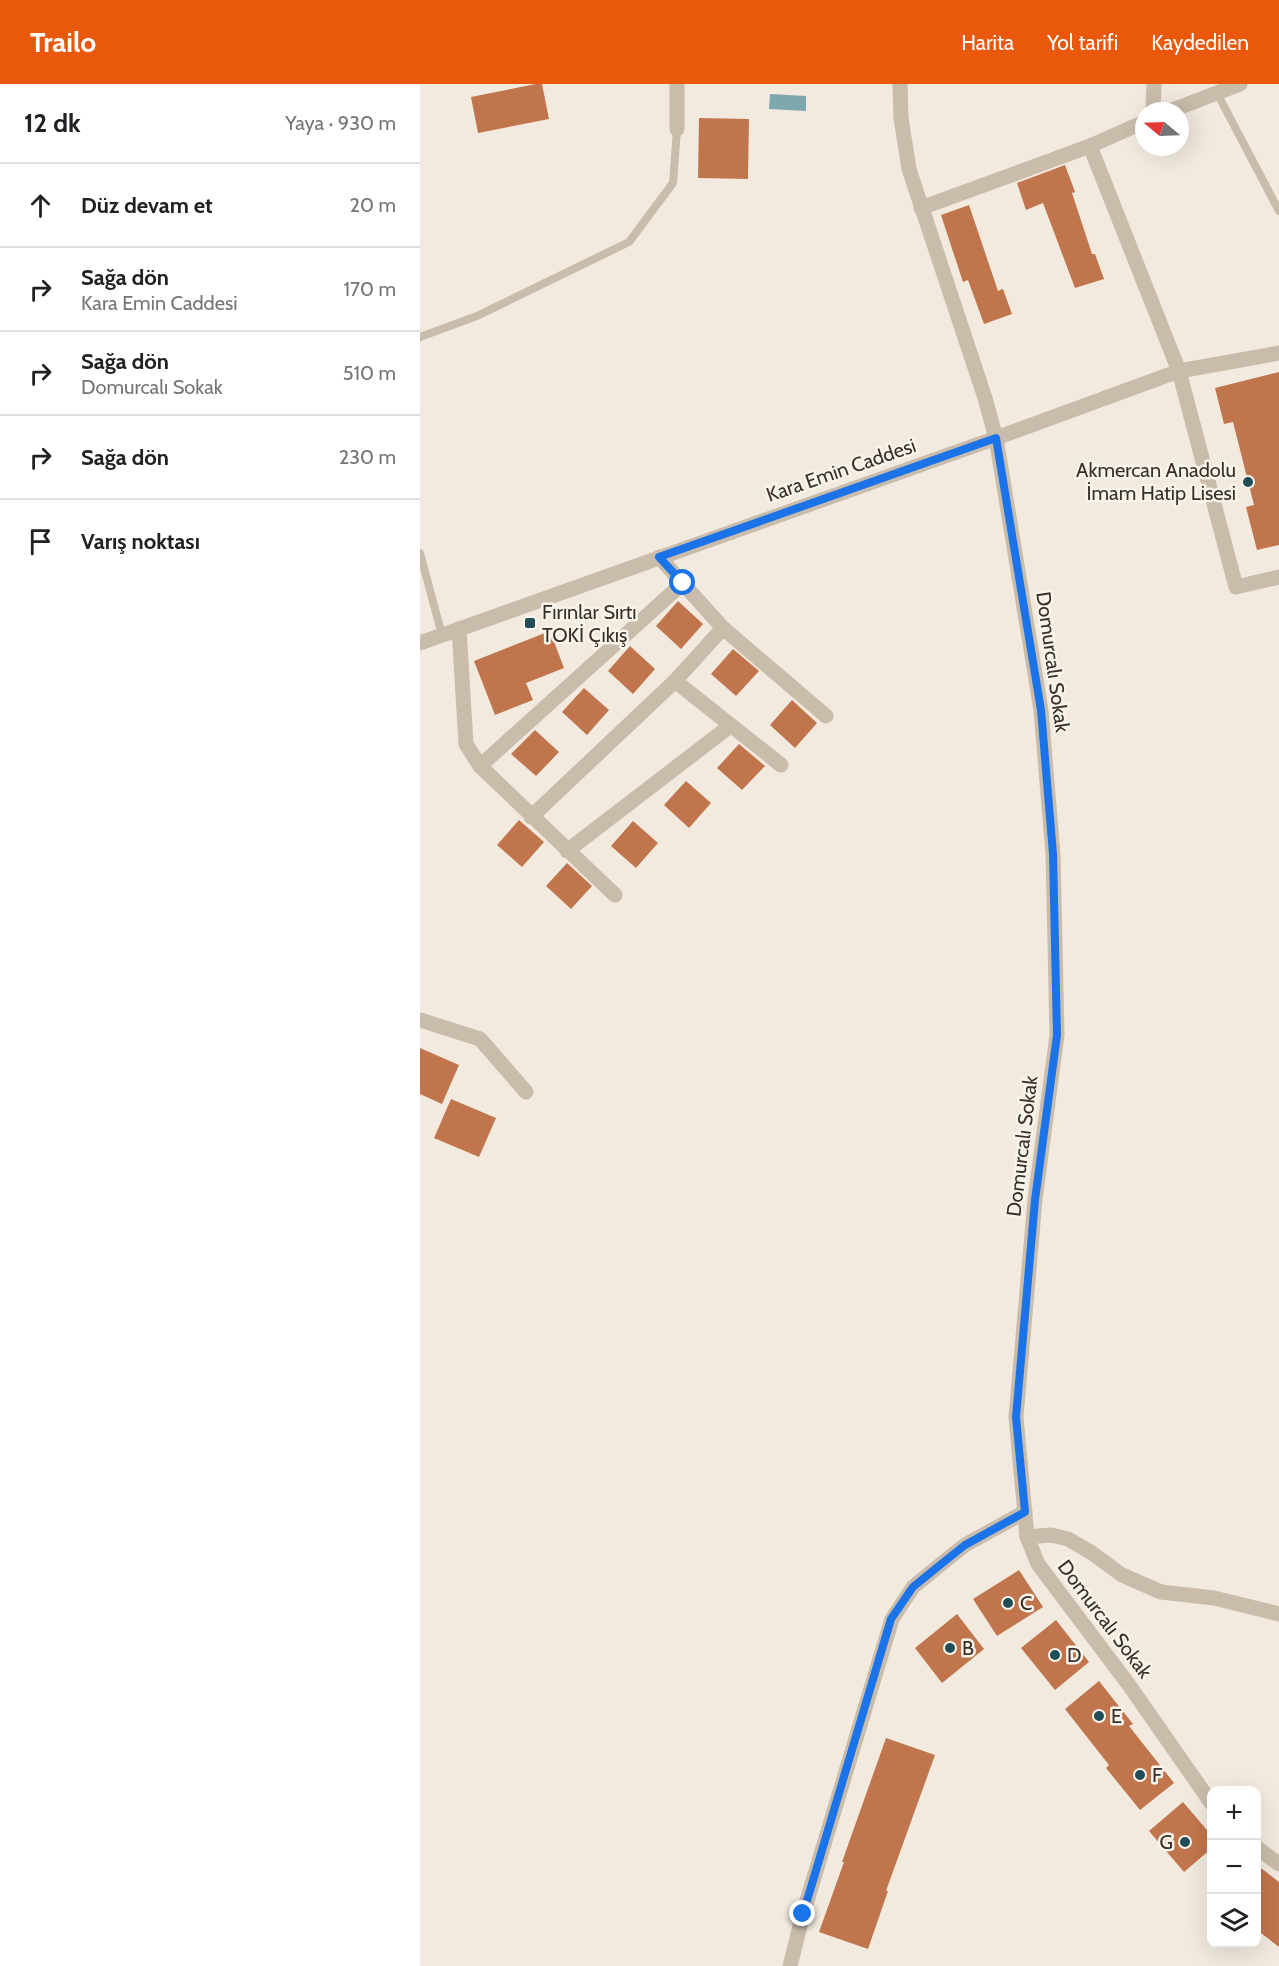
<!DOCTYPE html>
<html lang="tr">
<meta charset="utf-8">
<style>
:root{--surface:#fff;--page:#f2f2f2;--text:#202124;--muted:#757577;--line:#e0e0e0;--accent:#ea580c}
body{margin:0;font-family:Cabin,sans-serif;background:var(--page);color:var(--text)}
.controls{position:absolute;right:18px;bottom:18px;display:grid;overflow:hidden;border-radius:12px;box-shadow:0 6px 24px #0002}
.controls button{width:54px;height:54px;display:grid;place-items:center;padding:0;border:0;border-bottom:2px solid var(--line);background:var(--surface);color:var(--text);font:30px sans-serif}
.compass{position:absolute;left:715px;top:18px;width:54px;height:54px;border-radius:50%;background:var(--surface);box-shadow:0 6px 24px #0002;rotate:289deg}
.stop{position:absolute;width:18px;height:18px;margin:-14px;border:4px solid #1a73e8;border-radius:50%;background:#fff}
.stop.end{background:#1a73e8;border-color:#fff;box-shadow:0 2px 6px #0008}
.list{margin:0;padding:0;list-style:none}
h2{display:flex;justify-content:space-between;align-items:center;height:78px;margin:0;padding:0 24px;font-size:26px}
h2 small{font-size:20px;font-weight:400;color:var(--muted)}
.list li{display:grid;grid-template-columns:39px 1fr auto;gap:18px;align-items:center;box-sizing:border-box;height:84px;padding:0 24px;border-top:2px solid var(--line)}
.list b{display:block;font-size:22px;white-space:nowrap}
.list p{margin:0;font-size:20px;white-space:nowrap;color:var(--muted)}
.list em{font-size:20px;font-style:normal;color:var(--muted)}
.icon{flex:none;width:33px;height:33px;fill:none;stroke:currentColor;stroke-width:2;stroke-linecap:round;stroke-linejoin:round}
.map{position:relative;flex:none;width:859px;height:1882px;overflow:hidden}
header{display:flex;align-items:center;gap:36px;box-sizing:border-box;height:84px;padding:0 30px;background:var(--accent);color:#fff}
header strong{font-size:28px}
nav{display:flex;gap:33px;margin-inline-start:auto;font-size:21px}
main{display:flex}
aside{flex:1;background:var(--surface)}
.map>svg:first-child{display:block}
.water{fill:#7ea7ae}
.building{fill:#c1754c}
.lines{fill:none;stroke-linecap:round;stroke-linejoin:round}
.service{stroke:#cabcaa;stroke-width:8}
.minor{stroke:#cabcaa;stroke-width:15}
.tertiary{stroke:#cabcaa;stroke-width:15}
.route{stroke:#1a73e8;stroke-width:8}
.poi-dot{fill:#204e58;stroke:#f9f4ea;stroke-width:2}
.labels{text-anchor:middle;stroke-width:5;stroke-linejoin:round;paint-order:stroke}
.street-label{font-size:20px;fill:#372f29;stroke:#f9f4ea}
.poi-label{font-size:20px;fill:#372f29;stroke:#f9f4ea;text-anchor:start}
</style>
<header>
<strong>Trailo</strong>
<nav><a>Harita</a><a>Yol tarifi</a><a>Kaydedilen</a></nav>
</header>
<main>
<aside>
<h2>12 dk<small>Yaya · 930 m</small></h2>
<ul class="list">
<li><svg class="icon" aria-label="ahead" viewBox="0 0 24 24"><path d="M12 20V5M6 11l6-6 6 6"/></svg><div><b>Düz devam et</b></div><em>20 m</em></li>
<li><svg class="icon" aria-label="right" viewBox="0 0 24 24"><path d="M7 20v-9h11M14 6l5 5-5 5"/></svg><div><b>Sağa dön</b><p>Kara Emin Caddesi</p></div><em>170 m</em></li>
<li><svg class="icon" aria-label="right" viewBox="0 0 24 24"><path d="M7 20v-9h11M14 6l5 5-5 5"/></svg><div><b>Sağa dön</b><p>Domurcalı Sokak</p></div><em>510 m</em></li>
<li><svg class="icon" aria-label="right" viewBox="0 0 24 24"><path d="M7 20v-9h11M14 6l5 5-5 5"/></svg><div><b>Sağa dön</b></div><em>230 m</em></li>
<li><svg class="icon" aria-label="arrive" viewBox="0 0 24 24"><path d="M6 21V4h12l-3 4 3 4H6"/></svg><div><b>Varış noktası</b></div></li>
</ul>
</aside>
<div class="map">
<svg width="859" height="1882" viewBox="0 0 859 1882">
<rect width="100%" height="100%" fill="#f2eade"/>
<path class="water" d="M350,10L386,12V27L349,25Z"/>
<g class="building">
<path d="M116,0H122L129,35L58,49L51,13Z"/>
<path d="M279,34L329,35L328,95L278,94Z"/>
<path d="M645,81L655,108L652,109L672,170H675L684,195L655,204L623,119L606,126L597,99Z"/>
<path d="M549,121L578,207L583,205L592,230L564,240L548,196L543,198L521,131Z"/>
<path d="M859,288V461L837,466L826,423L834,421L813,338L804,340L795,304Z"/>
<path d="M258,517L283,540L261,565L236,542Z"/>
<path d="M130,547L144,584L106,599L113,616L75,631L54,577Z"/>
<path d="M210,562L235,585L213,610L188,587Z"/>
<path d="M313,565L339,587L316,612L291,590Z"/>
<path d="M164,604L189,626L167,651L142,628Z"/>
<path d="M372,616L397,639L375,664L350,641Z"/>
<path d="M115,646L139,668L116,692L91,670Z"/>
<path d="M319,660L345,682L322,706L297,684Z"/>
<path d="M266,697L291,719L269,744L244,721Z"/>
<path d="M99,736L124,758L102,783L77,761Z"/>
<path d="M213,737L238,759L216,784L191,762Z"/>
<path d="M147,779L172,802L151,825L126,802Z"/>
<path d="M0,964L39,981L22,1020L0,1010Z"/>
<path d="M31,1015L76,1034L59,1073L14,1054Z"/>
<path d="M599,1486L623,1523L577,1552L553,1515Z"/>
<path d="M537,1530L564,1565L522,1599L495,1564Z"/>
<path d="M636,1536L669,1578L635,1606L601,1564Z"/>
<path d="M679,1597L713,1640L709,1642L754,1699L720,1726L686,1684L689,1681L645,1625Z"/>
<path d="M466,1654L515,1671L466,1807H468L448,1865L399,1848L424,1778H422Z"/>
<path d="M763,1718L792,1752V1764L764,1788L729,1747Z"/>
<path d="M837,1781L859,1798V1863L837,1846Z"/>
</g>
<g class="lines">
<g class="service">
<path d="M797,9L859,127"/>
<path d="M0,253L57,232L209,158L253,99L257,45"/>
<path d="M0,469L22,551"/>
</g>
<g class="minor">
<path d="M480,0L481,34L489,85L565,314L576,354L621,626L633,770L637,951L615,1116L596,1333L607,1453L618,1480L709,1601L792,1720"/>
<path d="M733,27L734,0"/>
<path d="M750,27L820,0"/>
<path d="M257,45V0"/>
<path d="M670,62L759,287L816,503L859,493"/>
<path d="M501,124L670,62L724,38"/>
<path d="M239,473L303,544L406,632"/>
<path d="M39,545L46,660L60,682L195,811"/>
<path d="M0,559L576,354"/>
<path d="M255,597L361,681"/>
<path d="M60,682L263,499"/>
<path d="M111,733L255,597L303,544"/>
<path d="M147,767L310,642"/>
<path d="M0,936L60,955L106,1008"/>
<path d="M607,1453L631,1451L648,1455L672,1469L702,1491L741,1508L794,1514L859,1530"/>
<path d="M836,1763L859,1780"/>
<path d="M370,1882L383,1830L472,1535L493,1503L520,1481L545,1461L605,1428"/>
</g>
<path class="tertiary" d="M576,354L759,287L859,269"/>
</g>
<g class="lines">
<path class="route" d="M263,499L239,473L576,354L621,626L633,770L637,951L615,1116L596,1333L605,1428L545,1461L520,1481L493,1503L471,1535L383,1830"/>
</g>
<g class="poi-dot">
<circle cx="828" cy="398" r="6"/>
<rect x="104" y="533" width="12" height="12" rx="3"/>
<circle cx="588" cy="1519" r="6"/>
<circle cx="530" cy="1564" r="6"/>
<circle cx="635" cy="1571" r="6"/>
<circle cx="679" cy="1632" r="6"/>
<circle cx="720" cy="1691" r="6"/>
<circle cx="765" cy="1758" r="6"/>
</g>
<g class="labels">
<g class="street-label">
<text transform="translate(421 386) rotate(-19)" y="7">Kara Emin Caddesi</text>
<text transform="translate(633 578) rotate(82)" y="7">Domurcalı Sokak</text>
<text transform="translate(602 1062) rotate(-83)" y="7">Domurcalı Sokak</text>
<text transform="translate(685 1535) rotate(53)" y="7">Domurcalı Sokak</text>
</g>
<g class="poi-label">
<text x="816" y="393" text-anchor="end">Akmercan Anadolu<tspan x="816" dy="23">İmam Hatip Lisesi</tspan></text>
<text x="122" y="535">Fırınlar Sırtı<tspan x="122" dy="23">TOKİ Çıkış</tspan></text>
<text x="600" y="1526">C</text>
<text x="542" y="1571">B</text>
<text x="647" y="1578">D</text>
<text x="691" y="1639">E</text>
<text x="732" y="1698">F</text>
<text x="753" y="1765" text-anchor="end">G</text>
</g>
</g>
</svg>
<div class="controls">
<button>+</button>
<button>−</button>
<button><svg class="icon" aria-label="layers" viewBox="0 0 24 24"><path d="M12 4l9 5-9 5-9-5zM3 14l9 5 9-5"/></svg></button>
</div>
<svg class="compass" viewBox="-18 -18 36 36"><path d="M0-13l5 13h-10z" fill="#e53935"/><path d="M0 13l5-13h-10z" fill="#757577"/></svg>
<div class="stop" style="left:263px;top:499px"></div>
<div class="stop end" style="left:383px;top:1830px"></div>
</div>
</main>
